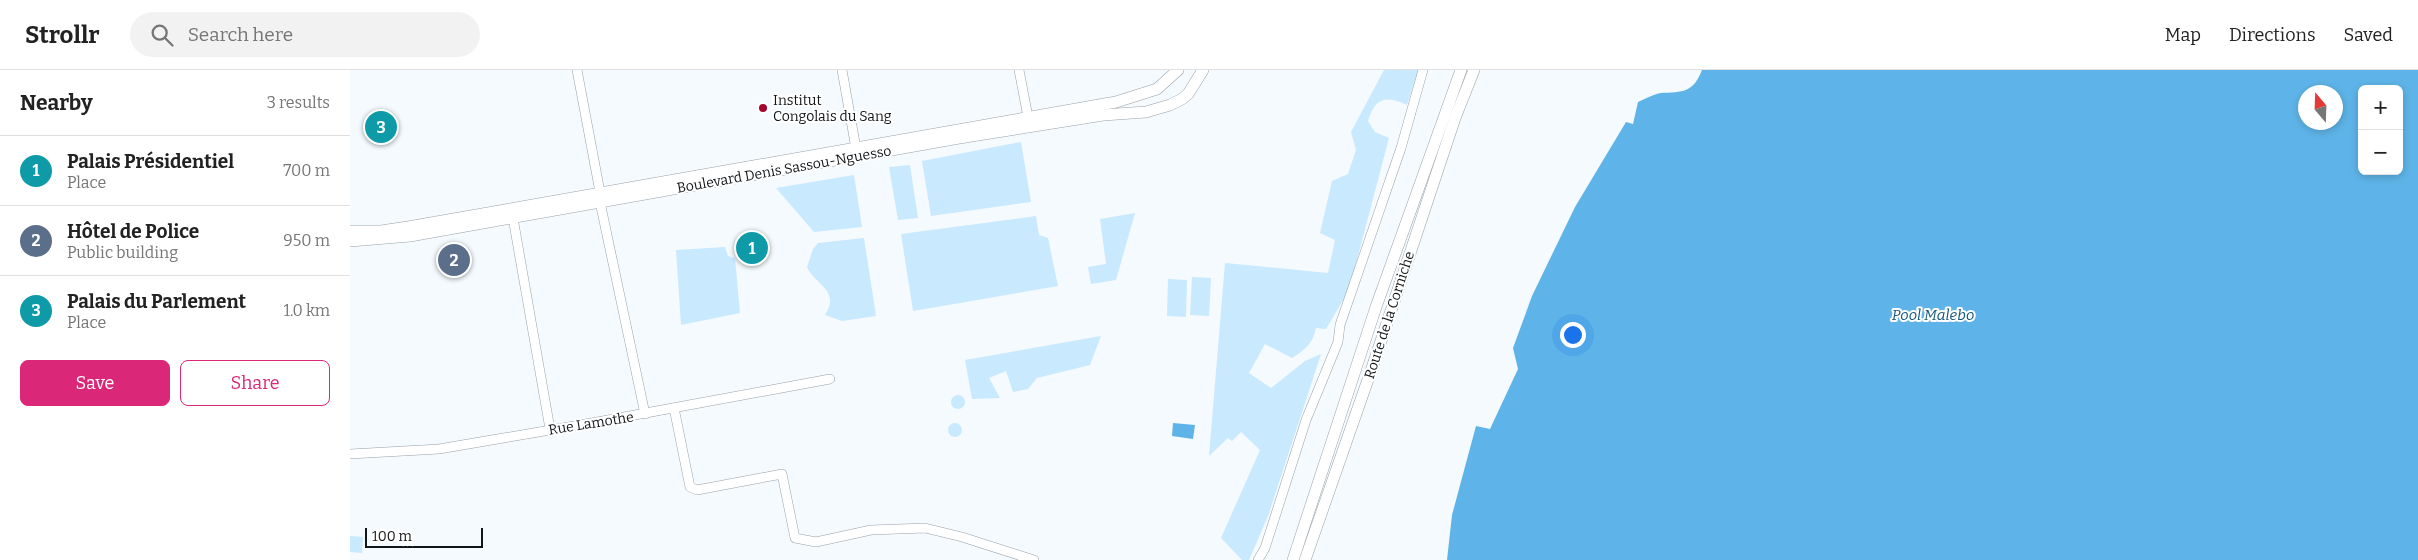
<!DOCTYPE html>
<meta charset="utf-8">
<style>
:root{--surface:#fff;--page:#f2f2f2;--text:#222;--muted:#767676;--line:#e0e0e0;--accent:#db2777}
body{margin:0;font-family:Bitter,serif;background:var(--page);color:var(--text)}
.controls{position:absolute;right:15px;top:15px;display:grid;overflow:hidden;border-radius:8px;box-shadow:0 2px 8px #0003}
.controls button{width:45px;height:45px;display:grid;place-items:center;padding:0;border:0;border-bottom:1px solid var(--line);background:var(--surface);color:var(--text);font:25px sans-serif}
.compass{position:absolute;left:1948px;top:15px;width:45px;height:45px;border-radius:50%;background:var(--surface);box-shadow:0 2px 8px #0003;rotate:341deg}
.scale{position:absolute;left:15px;bottom:12px;width:118px;box-sizing:border-box;padding-left:5px;border:2px solid #121518;border-top:0;font-size:14px;line-height:18px;white-space:nowrap;color:#121518;-webkit-text-stroke:4px #fff;paint-order:stroke}
.you{position:absolute;left:1222px;top:264px;width:18px;height:18px;margin:-12px;border:4px solid #fff;border-radius:50%;background:#1a73e8;box-shadow:0 0 0 8px #1a73e833}
.badge{display:grid;place-items:center;width:32px;height:32px;border-radius:50%;background:var(--accent);color:#fff;font-size:16px;font-weight:700}
.pin{position:absolute;translate:-50% -50%;border:2px solid #fff;box-shadow:0 1px 5px #0006}
.list{margin:0;padding:0;list-style:none}
h2{display:flex;justify-content:space-between;align-items:center;height:65px;margin:0;padding:0 20px;font-size:21px}
h2 small{font-size:16px;font-weight:400;color:var(--muted)}
.list li{display:grid;grid-template-columns:32px 1fr auto;gap:15px;align-items:center;box-sizing:border-box;height:70px;padding:0 20px;border-top:1px solid var(--line)}
.list b{display:block;font-size:19px;white-space:nowrap}
.list p{margin:0;font-size:16px;white-space:nowrap;color:var(--muted)}
.list em{font-size:16px;font-style:normal;color:var(--muted)}
.actions{display:flex;gap:10px;padding:15px 20px}
.actions a{flex:1;padding:11px 0;border:1px solid var(--accent);border-radius:8px;text-align:center;font-size:18px;color:var(--accent)}
.actions .main{background:var(--accent);color:#fff}
.icon{flex:none;width:28px;height:28px;fill:none;stroke:currentColor;stroke-width:2;stroke-linecap:round;stroke-linejoin:round}
.map{position:relative;flex:none;width:2068px;height:490px;overflow:hidden}
header{display:flex;align-items:center;gap:30px;box-sizing:border-box;height:70px;padding:0 25px;background:var(--surface);border-bottom:1px solid var(--line)}
header strong{font-size:24px}
nav{display:flex;gap:28px;margin-inline-start:auto;font-size:18px}
.search{width:350px;height:45px;background:var(--page);display:flex;align-items:center;gap:12px;box-sizing:border-box;padding:0 18px;border-radius:28px;color:var(--muted);font-size:19px}
main{display:flex}
aside{flex:1;background:var(--surface)}
.map>svg:first-child{display:block}
.green{fill:#c9e9fe}
.water{fill:#5eb4e8;fill-rule:evenodd}
.lines{fill:none;stroke-linecap:round;stroke-linejoin:round}
.minor-casing{stroke:#98a1a8;stroke-width:10}
.major-casing{stroke:#98a1a8;stroke-width:12}
.minor{stroke:#fff;stroke-width:9}
.major{stroke:#fff;stroke-width:11}
.poi-dot{fill:#a3052f;stroke:#fff;stroke-width:2}
.labels{text-anchor:middle;stroke-width:4;stroke-linejoin:round;paint-order:stroke}
.poi-label{font-size:14px;fill:#121518;stroke:#fff;text-anchor:start}
.street-label{font-size:14px;fill:#121518;stroke:#fff}
.water-label{font-size:15px;font-style:italic;fill:#16577a;stroke:#fff}
</style>
<header>
<strong>Strollr</strong>
<div class="search"><svg class="icon" aria-label="search" viewBox="0 0 24 24"><circle cx="10" cy="10" r="6"/><path d="M15 15l6 6"/></svg>Search here</div>
<nav><a>Map</a><a>Directions</a><a>Saved</a></nav>
</header>
<main>
<aside>
<h2>Nearby<small>3 results</small></h2>
<ul class="list">
<li><span class="badge" style="background:#0f9aa8">1</span><div><b>Palais Présidentiel</b><p>Place</p></div><em>700 m</em></li>
<li><span class="badge" style="background:#5c6f8a">2</span><div><b>Hôtel de Police</b><p>Public building</p></div><em>950 m</em></li>
<li><span class="badge" style="background:#0f9aa8">3</span><div><b>Palais du Parlement</b><p>Place</p></div><em>1.0 km</em></li>
</ul>
<div class="actions"><a class="main">Save</a><a>Share</a></div>
</aside>
<div class="map">
<svg width="2068" height="490" viewBox="0 0 2068 490">
<rect width="100%" height="100%" fill="#f4fafe"/>
<g class="green">
<path d="M1034,0H1068L1057,35C1035,25 1025,28 1018,51L1025,62L1039,68L999,220L976,259L966,258C963,273 955,280 942,288L915,274L899,303L921,318L955,291L971,284L918,446L899,490H892L871,468L910,380L891,362L882,371L878,368L859,386L875,193L978,203L985,170L970,163L982,111L998,104L1006,80L1001,62Z"/>
<path d="M671,72L681,132L581,146L572,91Z"/>
<path d="M560,95L568,148L548,150L539,97Z"/>
<path d="M504,105L512,157L464,162L426,118Z"/>
<path d="M785,143L766,210L741,214L738,197L756,194L750,149Z"/>
<path d="M686,146L689,165L698,168L708,216L563,241L551,164Z"/>
<path d="M514,168L526,246L492,251L475,245C491,220 465,215 457,197L463,179L468,173Z"/>
<path d="M375,177L378,186L385,188L390,243L331,255L326,180Z"/>
<path d="M842,207L861,208L859,246L840,245Z"/>
<path d="M818,209L837,210L836,247L817,246Z"/>
<path d="M751,266L740,295L687,308L678,319L663,322L656,301L639,308L650,328L622,329L615,290Z"/>
<circle cx="608" cy="332" r="7"/>
<circle cx="605" cy="360" r="7"/>
<path d="M0,466L13,467L12,483L0,482Z"/>
</g>
<g class="water">
<path d="M1352,0H2068V490H1097L1102,445L1126,356L1140,359L1168,299L1163,278L1182,226L1225,137L1276,52L1283,54L1288,32C1295,29 1304,24 1311,23C1333,22 1343,23 1352,0ZM2012,19H2049V101H2012ZM1986,22V52H1956V22Z"/>
<path d="M823,353L845,355L843,369L822,366Z"/>
</g>
<g class="lines">
<g class="minor-casing">
<g id="minor">
<path d="M227,0L250,122"/>
<path d="M492,0L507,84"/>
<path d="M669,0L678,47"/>
<path d="M250,132L295,344"/>
<path d="M163,148L200,359"/>
<path d="M324,338L340,417L347,420L432,404L445,468L466,472L521,460L575,458L612,467L684,490"/>
<path d="M0,384L89,379L247,352L480,309"/>
<path d="M908,490L915,478L956,350L988,272L990,255L1051,78L1073,0"/>
</g>
</g>
<g class="major-casing">
<g id="major">
<path d="M0,161H31L58,157L766,32L807,19L828,0"/>
<path d="M0,171L60,166L609,68L753,45L796,42L820,35L832,29L838,24L853,0"/>
<path d="M943,490L1026,237L1111,0"/>
<path d="M955,490L1022,298L1105,48L1124,0"/>
</g>
</g>
<use href="#minor" class="minor"/>
<use href="#major" class="major"/>
</g>
<circle class="poi-dot" cx="413" cy="38" r="5"/>
<g class="labels">
<g class="poi-label">
<text x="423" y="35">Institut<tspan x="423" dy="16">Congolais du Sang</tspan></text>
</g>
<g class="street-label">
<text transform="translate(434 99) rotate(-10)" y="5">Boulevard Denis Sassou-Nguesso</text>
<text transform="translate(1039 245) rotate(-72)" y="5">Route de la Corniche</text>
<text transform="translate(241 353) rotate(-9)" y="5">Rue Lamothe</text>
</g>
<g class="water-label">
<text x="1583" y="250">Pool Malebo</text>
</g>
</g>
</svg>
<div class="controls">
<button>+</button>
<button>−</button>
</div>
<svg class="compass" viewBox="-18 -18 36 36"><path d="M0-13l5 13h-10z" fill="#e53935"/><path d="M0 13l5-13h-10z" fill="#767676"/></svg>
<div class="scale">100 m</div>
<div class="you"></div>
<div class="pin badge" style="left:402px;top:178px;background:#0f9aa8">1</div>
<div class="pin badge" style="left:104px;top:190px;background:#5c6f8a">2</div>
<div class="pin badge" style="left:31px;top:57px;background:#0f9aa8">3</div>
</div>
</main>
